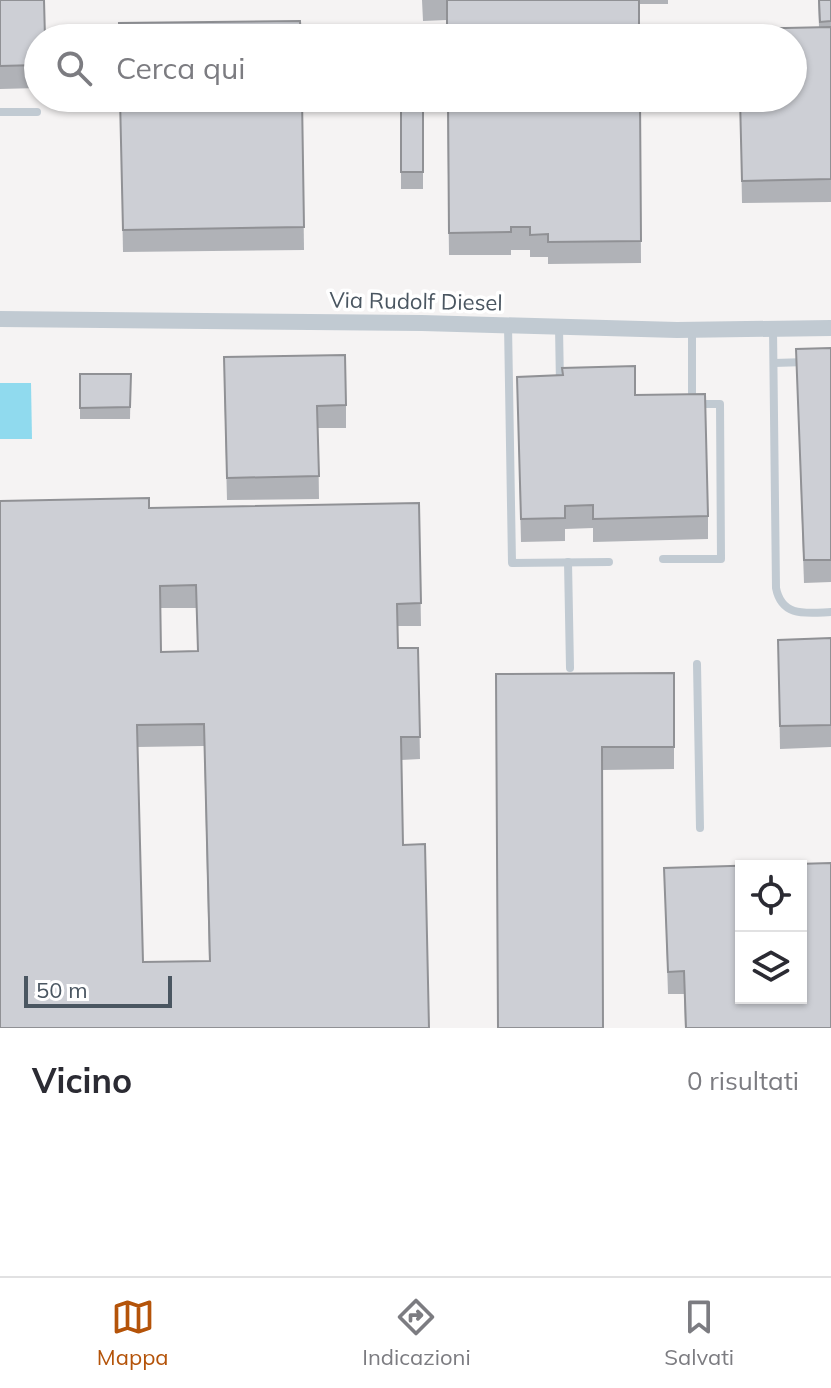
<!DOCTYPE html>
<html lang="it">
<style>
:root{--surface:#fff;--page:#f7f7f7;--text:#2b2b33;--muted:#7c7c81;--line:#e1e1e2;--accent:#b45309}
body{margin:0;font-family:Mulish,sans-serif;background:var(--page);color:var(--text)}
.controls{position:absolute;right:24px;bottom:24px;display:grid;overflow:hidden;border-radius:0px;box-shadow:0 2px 6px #0004}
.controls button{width:72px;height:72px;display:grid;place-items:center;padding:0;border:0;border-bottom:2px solid var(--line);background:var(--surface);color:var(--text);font:40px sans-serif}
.scale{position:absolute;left:24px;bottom:20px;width:148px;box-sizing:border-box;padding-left:8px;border:4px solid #4a5661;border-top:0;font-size:22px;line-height:28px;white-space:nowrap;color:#4a5661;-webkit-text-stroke:6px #fff;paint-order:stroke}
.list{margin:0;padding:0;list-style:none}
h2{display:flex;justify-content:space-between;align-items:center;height:104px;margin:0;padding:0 32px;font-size:34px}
h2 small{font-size:26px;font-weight:400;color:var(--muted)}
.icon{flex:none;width:44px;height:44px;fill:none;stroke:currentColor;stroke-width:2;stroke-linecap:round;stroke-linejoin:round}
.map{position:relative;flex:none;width:831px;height:1028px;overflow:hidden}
.search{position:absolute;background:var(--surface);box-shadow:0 2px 6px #0004;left:24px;right:24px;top:24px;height:88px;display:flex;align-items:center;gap:20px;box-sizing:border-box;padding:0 28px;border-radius:44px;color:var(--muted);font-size:30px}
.sheet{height:248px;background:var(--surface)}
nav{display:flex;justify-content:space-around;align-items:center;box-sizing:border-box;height:112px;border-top:2px solid var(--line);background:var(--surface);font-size:22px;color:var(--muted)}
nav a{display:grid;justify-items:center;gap:4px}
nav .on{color:var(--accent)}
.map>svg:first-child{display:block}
.water{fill:#90daee}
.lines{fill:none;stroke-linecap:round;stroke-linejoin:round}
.lane{stroke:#c1cad2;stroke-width:8}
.street{stroke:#c1cad2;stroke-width:16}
.wall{fill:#b0b2b7;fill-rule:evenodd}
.building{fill:#cdcfd5;stroke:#909195;stroke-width:2;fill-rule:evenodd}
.labels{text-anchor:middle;stroke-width:7;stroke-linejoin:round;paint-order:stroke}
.street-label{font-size:22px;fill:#4a5661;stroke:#fff}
</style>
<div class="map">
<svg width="831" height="1028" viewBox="0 0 831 1028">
<rect width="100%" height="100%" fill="#f5f3f3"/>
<path class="water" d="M0,383H31L32,439H0Z"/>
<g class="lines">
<g class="lane">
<path d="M0,112H37"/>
<path d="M508,325L512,563L609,562"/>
<path d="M559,327L560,385"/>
<path d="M773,329L776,588C782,618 807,613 831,612"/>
<path d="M692,330V403"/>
<path d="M774,363L806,362"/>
<path d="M663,559H721L720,404H698"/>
<path d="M568,562L570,668"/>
<path d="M697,664L700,828"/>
</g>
<path class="street" d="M0,319L422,323L677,330L831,328"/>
</g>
<g class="wall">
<path d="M0,0L38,38V88L0,89Z"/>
<path d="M422,0H668V4H639L447,20L423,21Z"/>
<path d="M818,0H831V202L742,203L740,98L819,27Z"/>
<path d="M120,98H302L304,250L123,252Z"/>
<rect x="401" y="98" width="22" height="91"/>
<path d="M447,98H640L641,263L548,264V257H530V250H511V255H449Z"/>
<path d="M831,348V582L804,583L796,349Z"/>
<path d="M80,374H131L130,419H80Z"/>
<path d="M562,375L635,395L708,516V539L593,542V528L565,529V541L521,542L517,377Z"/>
<path d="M224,380L346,405V428H318L319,499L227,500Z"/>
<path d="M419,503L421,626H397L398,648H418L420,759L401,760L403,845L429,1028H0L149,508ZM160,608H196L198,651L161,652ZM204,746L209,961L143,962L137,747Z"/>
<path d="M831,638V747L780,749L778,640Z"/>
<path d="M674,673V769L602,770L496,674Z"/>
<path d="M664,868L831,1028H685L684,994H668Z"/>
</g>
<g class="building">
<path d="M0,0H44L45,38H38V65L0,66Z"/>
<rect x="447" y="0" width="192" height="38"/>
<path d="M819,0H831V21L820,22Z"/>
<path d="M300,21L301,38H120L119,23Z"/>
<path d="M831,27V179L742,181L740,98H793V38H739V29Z"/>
<path d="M120,98H302L304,227L123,230Z"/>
<rect x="401" y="98" width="22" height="74"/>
<path d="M448,98H640L641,241L548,242V234L530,235V227H511V232L449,233Z"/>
<path d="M831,348V560H804L796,349Z"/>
<path d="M345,355L346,405L317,406L319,476L227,478L224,357Z"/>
<path d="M635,366V395L705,394L708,516L593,519V505L565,506V518L521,519L517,377L563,375L562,368Z"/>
<path d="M80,374H131L130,407L80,408Z"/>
<path d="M149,498V508L419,503L421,603L397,604L398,648H418L420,737H401L403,845L425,844L429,1028H0V501ZM196,585L198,651L161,652L160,586ZM204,724L210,961L143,962L137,725Z"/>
<path d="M831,638V725L780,726L778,640Z"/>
<path d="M674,673V747H602L603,1028H498L496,674Z"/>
<path d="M831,863V1028H686L684,971L668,972L664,868ZM741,866H801V998H741Z"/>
</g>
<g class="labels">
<g class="street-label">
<text transform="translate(416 301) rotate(1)" y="8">Via Rudolf Diesel</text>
</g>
</g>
</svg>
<div class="controls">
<button><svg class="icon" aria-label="locate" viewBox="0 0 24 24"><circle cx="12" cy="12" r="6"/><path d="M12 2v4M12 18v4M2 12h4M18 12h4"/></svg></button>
<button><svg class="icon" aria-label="layers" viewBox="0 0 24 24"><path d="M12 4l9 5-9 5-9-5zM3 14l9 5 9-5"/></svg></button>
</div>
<div class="scale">50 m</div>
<div class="search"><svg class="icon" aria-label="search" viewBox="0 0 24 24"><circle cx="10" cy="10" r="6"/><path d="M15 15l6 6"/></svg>Cerca qui</div>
</div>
<section class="sheet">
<h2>Vicino<small>0 risultati</small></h2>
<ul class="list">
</ul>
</section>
<nav>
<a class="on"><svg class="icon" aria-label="map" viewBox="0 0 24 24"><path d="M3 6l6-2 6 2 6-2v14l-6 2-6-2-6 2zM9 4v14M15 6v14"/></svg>Mappa</a>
<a><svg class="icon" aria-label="directions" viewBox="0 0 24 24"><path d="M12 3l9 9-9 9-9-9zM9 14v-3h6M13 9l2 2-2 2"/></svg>Indicazioni</a>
<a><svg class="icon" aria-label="saved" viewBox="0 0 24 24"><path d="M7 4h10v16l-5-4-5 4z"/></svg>Salvati</a>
</nav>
